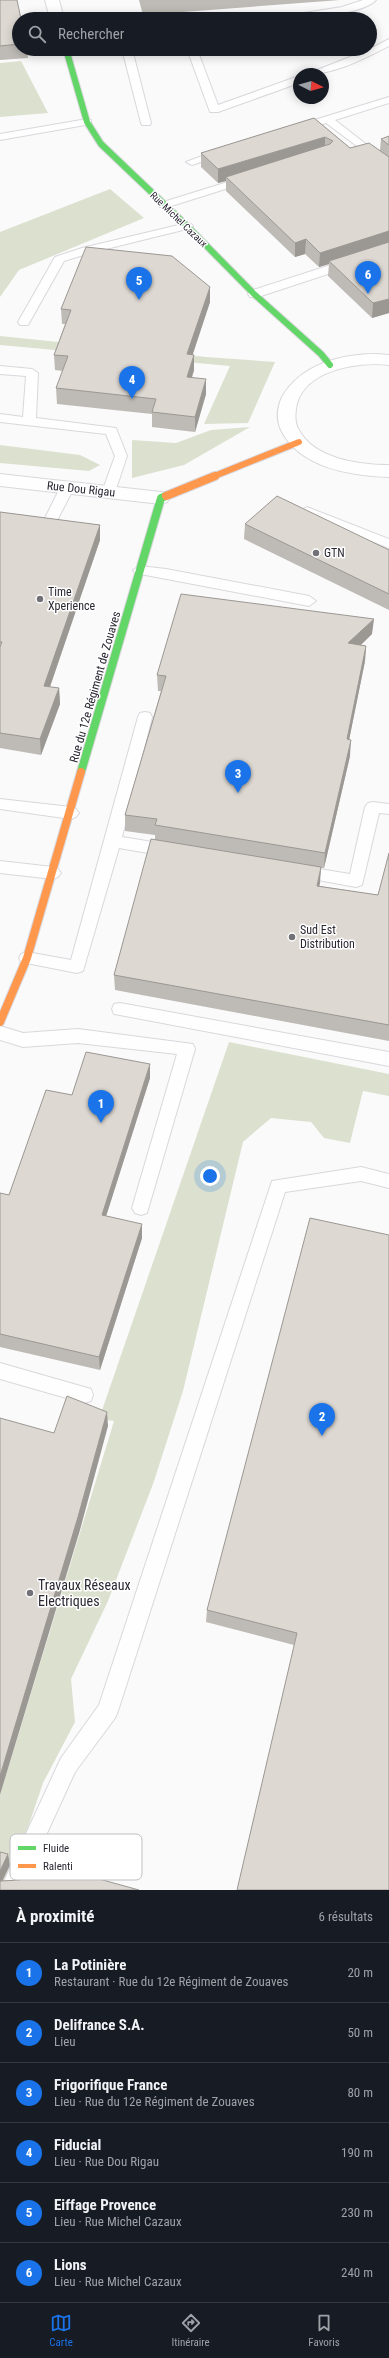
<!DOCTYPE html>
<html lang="fr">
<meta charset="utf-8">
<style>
:root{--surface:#171b24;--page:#242831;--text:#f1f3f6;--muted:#9ea1a6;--line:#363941;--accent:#1a73e8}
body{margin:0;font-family:"Roboto Condensed",sans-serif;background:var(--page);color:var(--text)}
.compass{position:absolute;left:293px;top:68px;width:36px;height:36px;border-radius:50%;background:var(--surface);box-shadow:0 2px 10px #0003;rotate:95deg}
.you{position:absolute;left:210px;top:1176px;width:14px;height:14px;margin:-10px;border:3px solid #fff;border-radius:50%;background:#1a73e8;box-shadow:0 0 0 6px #1a73e833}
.badge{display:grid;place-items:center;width:26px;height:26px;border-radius:50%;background:var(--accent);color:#fff;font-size:13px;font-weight:700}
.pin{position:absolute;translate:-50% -33px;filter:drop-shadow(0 1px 2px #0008)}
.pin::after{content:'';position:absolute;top:21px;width:14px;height:12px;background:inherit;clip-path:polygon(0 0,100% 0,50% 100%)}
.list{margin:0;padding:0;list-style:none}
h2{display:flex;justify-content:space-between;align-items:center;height:52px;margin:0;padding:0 16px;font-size:17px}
h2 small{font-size:13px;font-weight:400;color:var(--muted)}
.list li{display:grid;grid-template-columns:26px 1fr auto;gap:12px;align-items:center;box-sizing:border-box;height:60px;padding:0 16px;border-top:1px solid var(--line)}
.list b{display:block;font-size:15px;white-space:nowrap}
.list p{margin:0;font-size:13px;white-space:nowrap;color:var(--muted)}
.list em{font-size:13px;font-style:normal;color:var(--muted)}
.icon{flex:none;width:22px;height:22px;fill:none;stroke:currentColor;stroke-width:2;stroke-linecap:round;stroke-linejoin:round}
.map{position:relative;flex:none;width:389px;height:1890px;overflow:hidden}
.search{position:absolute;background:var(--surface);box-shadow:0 2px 10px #0003;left:12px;right:12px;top:12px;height:44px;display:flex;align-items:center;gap:10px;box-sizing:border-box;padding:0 14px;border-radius:22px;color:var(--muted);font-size:15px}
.sheet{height:412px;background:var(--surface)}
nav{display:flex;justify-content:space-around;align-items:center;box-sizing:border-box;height:56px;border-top:1px solid var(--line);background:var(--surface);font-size:11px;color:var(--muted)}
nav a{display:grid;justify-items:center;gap:2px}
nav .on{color:var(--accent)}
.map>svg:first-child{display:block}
.green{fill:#dce1cf}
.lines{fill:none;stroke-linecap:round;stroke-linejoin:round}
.lane-casing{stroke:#d9d7dc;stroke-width:2}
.street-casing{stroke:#d9d7dc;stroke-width:2}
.fast-far1-casing{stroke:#d9d7dc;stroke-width:8}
.fast-casing{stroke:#d9d7dc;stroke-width:10}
.slow-far1-casing{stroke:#d9d7dc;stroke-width:8}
.slow-casing{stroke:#d9d7dc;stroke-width:10}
.lane{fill:#fefefe;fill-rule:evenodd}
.street{fill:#fefefe;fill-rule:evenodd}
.fast-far1{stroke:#63d668;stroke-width:6}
.fast{stroke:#63d668;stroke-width:8}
.slow-far1{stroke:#ff974d;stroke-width:6}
.slow{stroke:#ff974d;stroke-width:8}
.wall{fill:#bebab5}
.shaded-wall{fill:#9b9793}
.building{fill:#ddd8d2;stroke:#9b9793}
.poi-dot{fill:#737178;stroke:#fff;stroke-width:1.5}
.labels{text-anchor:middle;stroke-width:3;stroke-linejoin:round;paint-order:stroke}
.far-street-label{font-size:10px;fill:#2a2732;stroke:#fff}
.street-label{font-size:12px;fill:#2a2732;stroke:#fff}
.poi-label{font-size:12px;fill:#2a2732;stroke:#fff;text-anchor:start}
.near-poi-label{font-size:14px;fill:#2a2732;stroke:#fff;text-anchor:start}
.key{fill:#fff;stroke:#bfbec2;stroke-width:1}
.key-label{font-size:11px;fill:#2a2732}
</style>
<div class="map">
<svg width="389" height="1890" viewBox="0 0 389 1890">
<rect width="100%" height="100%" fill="#fafafa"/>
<g class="green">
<path d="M21,61L48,113L0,117V63Z"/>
<path d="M110,189L144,218L19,270L0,297V232Z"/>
<path d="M0,336L206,357L275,362L248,423L204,424L230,366L0,345Z"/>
<path d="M250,427L184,465L132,478V440L176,443L211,430Z"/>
<path d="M0,445L80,455L100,465L89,471L0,463Z"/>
<path d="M229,1042L389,1074V1096L363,1091L350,1143L324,1138L311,1122L271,1118L243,1142L183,1391L153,1484L108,1601L71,1679L75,1722L43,1783L7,1890H0V1795L114,1421L99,1419Z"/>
</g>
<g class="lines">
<g class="lane-casing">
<g id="lane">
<path d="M363,0H376C363,15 300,19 280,19L285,16L342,7Z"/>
<path d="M389,39V46C363,59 336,74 307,74L370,49Z"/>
<path d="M122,49H132L151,123L150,125H142L141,123Z"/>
<path d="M187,49H197L218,105L299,76V83L218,112H210Z"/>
<path d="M389,97V103L335,120L389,162V170L326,123L299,131L294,128L295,126Z"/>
<path d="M87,119L91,120V124L0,140V134Z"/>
<path d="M221,149L227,152L225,154L192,165L186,162Z"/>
<path d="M247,176L253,179L251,181L168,207H160L158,205L160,203Z"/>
<path d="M187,223L191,224L193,226L191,228L90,253L64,261L28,325H20L18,322L55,257L82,248Z"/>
<path d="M389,246V254L258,297H250L248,294L250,291Z"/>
<path d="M0,366L32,369L38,373L36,418L116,428L127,456L114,495L109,496L102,492L115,456L106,434L0,422V414L23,417L26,376L0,374Z"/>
<path d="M67,484L74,488L53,528L48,529L0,523V515L44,520L60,488Z"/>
<path d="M307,507L389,539V548L302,514L300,511Z"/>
<path d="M140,566L166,569L309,596L316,601L309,606L135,573L133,570Z"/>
<path d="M145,712L150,713L152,717L122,837L171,845L176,847L179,851L176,855L171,857L119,848L83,971L77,973L21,962L19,958L21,954L27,952L71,960L138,717L140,713Z"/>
<path d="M0,799L71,807L76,809L79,813L76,817L71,819L0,809Z"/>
<path d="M373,802L389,804V814L379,813L362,885L356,887L296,876L293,872L296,868L301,866L350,874L365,807L368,803Z"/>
<path d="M0,861L53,867L58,869L61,873L58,877L53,879L0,873Z"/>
<path d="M120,1003L389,1052V1066L120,1015L114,1014L112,1009L114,1004Z"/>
<path d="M0,1026L23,1033L78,1029L193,1044L195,1049L147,1213L141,1215L135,1213L132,1208L177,1054L78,1043L23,1047L0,1040Z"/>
<path d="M361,1167L389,1174V1188L361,1181L285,1192L118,1711L115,1718L75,1772L21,1890H0L61,1758L99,1705L272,1181Z"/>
<path d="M0,1363L91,1389L93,1395L91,1401L84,1403L0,1379Z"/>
</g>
</g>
<g class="street-casing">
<g id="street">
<path d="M45,0H59L64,19H50Z"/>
<path d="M377,354L389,355V365C358,361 301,370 296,409C295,416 295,424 299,430C314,459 360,465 389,465V477C352,476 301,468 282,432C276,421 277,408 282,397C301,364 341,354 377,354Z"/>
<path d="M0,474L161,492L167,494L170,498L167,502L161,504L0,486Z"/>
</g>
</g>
<g class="fast-far1-casing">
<path id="fast-far1" d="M66,49L87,122L101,144L187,226L254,294L321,354L330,365"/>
</g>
<g class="fast-casing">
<path id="fast" d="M81,772L161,498L166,496"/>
</g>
<g class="slow-far1-casing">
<path id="slow-far1" d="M212,477L299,442"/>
</g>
<g class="slow-casing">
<g id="slow">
<path d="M166,496L215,476"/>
<path d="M0,1022L27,958L81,772"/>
</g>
</g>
<use href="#lane" class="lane"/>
<use href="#street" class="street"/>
<use href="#fast-far1" class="fast-far1"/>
<use href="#fast" class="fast"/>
<use href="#slow-far1" class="slow-far1"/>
<use href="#slow" class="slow"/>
</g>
<g class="wall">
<path d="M0,0L19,19V49H27L28,58L0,60Z"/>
<path d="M139,0H340L143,15Z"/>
<path d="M314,118L350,148L380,150L381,139L389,136V313L372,318L328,276L329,264L319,267L305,254L295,257L226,191V181L218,183L201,167V153Z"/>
<path d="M210,302L192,355L194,370L192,378L206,394L195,432L152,427V414L57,404L56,388L63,371L55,370L54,355L65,324H62L61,309Z"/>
<path d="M0,512L100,525V540L50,687L59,688L60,704L41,755L0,748Z"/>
<path d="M245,524L389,550V610L244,539Z"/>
<path d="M372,634L361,645L366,646L365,661L349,740L350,756L324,868H321L319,886L378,895L389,853V1041L115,990L114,975L155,840V835L125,831V815L161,691H158L157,675Z"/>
<path d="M150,1078L106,1216L142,1238L100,1370L0,1347V1193L9,1195L72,1095Z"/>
<path d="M389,1235L294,1645L206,1622L207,1610Z"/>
</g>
<g class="shaded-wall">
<path d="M325,137V151L226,177V181L218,183V169Z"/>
<path d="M389,231V245L329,261V264L319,267L320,253Z"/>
<path d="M306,239L305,254L295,257V243Z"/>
<path d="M210,287V302L188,369L187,354Z"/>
<path d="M389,299V313L372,318L373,303Z"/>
<path d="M194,355V370L187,392V377Z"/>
<path d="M206,379V394L195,432V417Z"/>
<path d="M100,525V540L45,701L44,686Z"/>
<path d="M374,619L372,634L347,658L348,643Z"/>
<path d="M366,646L365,661L346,755L347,739Z"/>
<path d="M59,688L60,704L41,755L40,739Z"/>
<path d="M351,740L350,756L324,868L325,853Z"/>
<path d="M321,867L320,883L316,902L317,886Z"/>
<path d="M150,1064V1078L102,1229V1215Z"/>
<path d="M142,1224V1238L100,1370L99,1357Z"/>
<path d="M107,1412L108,1426L80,1530L0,1795V1776Z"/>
<path d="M8,1854L10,1865L0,1886V1871Z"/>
</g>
<g class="building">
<path d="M0,0H17L21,19H19V44L0,46Z"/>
<path d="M314,118L350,148L369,143L389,157V231L320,253L306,239L295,243L226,177L330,144L333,141L325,137L218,169L201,153Z"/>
<path d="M389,136V145L381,139Z"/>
<path d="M389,242V299L373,303L329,261Z"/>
<path d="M86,247L172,256L210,287L187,354L194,355L187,377L206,379L195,417L152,412L156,399L56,388L68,356L54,355L71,310L61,309Z"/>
<path d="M277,496L389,550V594L245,524Z"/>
<path d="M0,512L100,525L44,686L59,688L40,739L0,733V647L2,642H0Z"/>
<path d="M181,594L374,619L348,643L366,646L347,739L351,740L325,853L155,825L157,819L125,815L166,676L157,675Z"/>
<path d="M151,839L321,867L317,886L378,895L389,853V1025L114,975Z"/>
<path d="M86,1052L150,1064L102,1215L142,1224L99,1357L0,1334V1193L9,1195L46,1090L72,1095Z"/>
<path d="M310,1218L389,1235V1890H237L297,1633L207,1610Z"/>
<path d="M67,1396L107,1412L78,1517L0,1776V1418L54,1433Z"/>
<path d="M0,1852L8,1854L0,1871Z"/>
<path d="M30,1860L139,1890H0V1881L20,1880Z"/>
</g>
<g class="poi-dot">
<circle cx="316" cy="553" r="4"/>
<circle cx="40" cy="599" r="4"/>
<circle cx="292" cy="937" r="4"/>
<circle cx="30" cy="1593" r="4"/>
</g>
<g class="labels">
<g class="far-street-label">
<text transform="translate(179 219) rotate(44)" y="4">Rue Michel Cazaux</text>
</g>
<g class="street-label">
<text transform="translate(81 489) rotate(6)" y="4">Rue Dou Rigau</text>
<text transform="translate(95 687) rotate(-74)" y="4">Rue du 12e Régiment de Zouaves</text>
</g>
<g class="poi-label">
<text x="324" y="557">GTN</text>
<text x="48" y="596">Time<tspan x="48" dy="14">Xperience</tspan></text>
<text x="300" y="934">Sud Est<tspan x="300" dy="14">Distribution</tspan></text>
</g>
<g class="near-poi-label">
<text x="38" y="1590">Travaux Réseaux<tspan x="38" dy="16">Electriques</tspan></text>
</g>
</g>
<rect x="10" y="1834" width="132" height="46" rx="6" class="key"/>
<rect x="18" y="1846" width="18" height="4" fill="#63d668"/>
<rect x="18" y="1864" width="18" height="4" fill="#ff974d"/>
<g class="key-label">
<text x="43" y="1852">Fluide</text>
<text x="43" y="1870">Ralenti</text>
</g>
</svg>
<svg class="compass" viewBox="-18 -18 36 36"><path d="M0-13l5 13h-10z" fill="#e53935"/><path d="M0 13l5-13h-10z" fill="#9ea1a6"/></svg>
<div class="you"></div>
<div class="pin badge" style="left:101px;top:1123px">1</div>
<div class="pin badge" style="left:322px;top:1436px">2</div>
<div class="pin badge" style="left:238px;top:793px">3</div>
<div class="pin badge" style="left:132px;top:399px">4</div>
<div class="pin badge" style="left:139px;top:300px">5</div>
<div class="pin badge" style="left:368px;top:294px">6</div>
<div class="search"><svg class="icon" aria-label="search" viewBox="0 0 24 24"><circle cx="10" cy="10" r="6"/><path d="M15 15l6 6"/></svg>Rechercher</div>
</div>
<section class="sheet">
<h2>À proximité<small>6 résultats</small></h2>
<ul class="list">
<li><span class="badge">1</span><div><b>La Potinière</b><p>Restaurant · Rue du 12e Régiment de Zouaves</p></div><em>20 m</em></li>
<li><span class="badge">2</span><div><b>Delifrance S.A.</b><p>Lieu</p></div><em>50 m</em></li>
<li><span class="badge">3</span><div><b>Frigorifique France</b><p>Lieu · Rue du 12e Régiment de Zouaves</p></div><em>80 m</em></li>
<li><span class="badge">4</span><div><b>Fiducial</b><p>Lieu · Rue Dou Rigau</p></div><em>190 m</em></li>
<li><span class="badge">5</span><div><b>Eiffage Provence</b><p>Lieu · Rue Michel Cazaux</p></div><em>230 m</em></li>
<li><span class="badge">6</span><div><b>Lions</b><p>Lieu · Rue Michel Cazaux</p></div><em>240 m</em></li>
</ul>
</section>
<nav>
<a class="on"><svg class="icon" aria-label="map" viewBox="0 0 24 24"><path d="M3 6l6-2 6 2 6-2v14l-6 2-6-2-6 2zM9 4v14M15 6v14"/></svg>Carte</a>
<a><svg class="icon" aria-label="directions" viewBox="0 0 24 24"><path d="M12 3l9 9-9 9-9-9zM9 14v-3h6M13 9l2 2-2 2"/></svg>Itinéraire</a>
<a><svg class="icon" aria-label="saved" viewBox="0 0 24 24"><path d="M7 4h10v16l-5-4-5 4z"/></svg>Favoris</a>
</nav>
